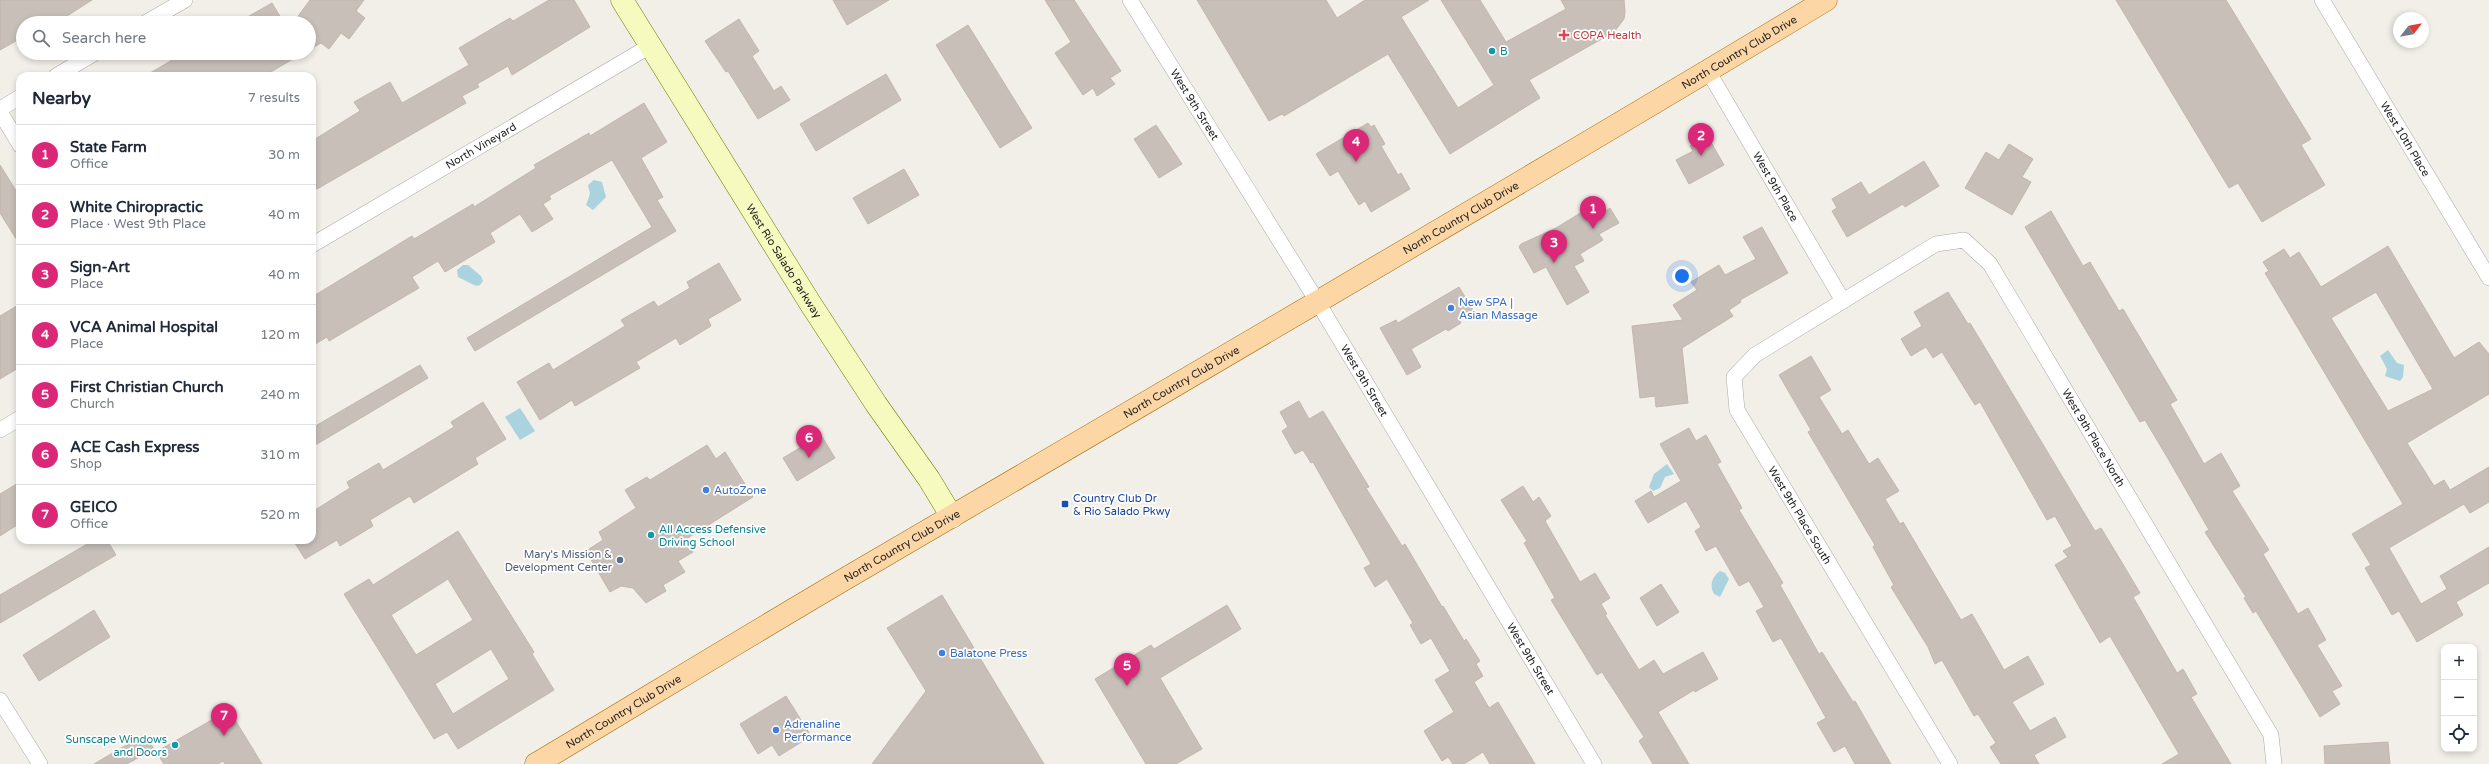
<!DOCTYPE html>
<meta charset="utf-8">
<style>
:root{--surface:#fff;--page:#f2f2f3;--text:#1f2937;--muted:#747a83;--line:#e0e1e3;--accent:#db2777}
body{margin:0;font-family:"Varela Round",sans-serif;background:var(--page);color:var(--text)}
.controls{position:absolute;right:12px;bottom:12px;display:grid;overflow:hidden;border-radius:8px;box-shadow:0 2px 6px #0003}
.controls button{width:36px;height:36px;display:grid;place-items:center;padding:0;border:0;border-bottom:1px solid var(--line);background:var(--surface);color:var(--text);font:20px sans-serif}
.compass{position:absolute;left:2393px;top:12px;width:36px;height:36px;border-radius:50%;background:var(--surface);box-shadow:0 2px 6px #0003;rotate:59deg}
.you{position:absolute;left:1682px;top:276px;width:14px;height:14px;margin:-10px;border:3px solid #fff;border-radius:50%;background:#1a73e8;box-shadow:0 0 0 6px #1a73e833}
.badge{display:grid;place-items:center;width:26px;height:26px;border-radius:50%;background:var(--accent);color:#fff;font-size:13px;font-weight:700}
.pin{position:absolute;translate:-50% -33px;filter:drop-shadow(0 1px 2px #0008)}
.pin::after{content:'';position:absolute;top:21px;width:14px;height:12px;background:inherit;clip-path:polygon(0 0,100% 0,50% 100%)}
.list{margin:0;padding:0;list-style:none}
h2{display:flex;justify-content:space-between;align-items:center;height:52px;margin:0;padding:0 16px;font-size:17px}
h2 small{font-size:13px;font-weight:400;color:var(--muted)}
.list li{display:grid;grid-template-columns:26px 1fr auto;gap:12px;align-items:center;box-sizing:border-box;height:60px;padding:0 16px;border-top:1px solid var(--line)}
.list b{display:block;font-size:15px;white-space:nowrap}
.list p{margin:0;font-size:13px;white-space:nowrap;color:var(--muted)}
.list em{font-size:13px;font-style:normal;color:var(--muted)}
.icon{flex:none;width:22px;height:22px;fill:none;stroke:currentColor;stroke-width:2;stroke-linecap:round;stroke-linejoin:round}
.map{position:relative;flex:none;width:2489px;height:764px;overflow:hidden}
.search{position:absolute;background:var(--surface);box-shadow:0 2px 6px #0003;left:16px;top:16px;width:300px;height:44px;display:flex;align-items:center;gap:10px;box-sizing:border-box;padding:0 14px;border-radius:22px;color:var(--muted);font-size:15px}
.panel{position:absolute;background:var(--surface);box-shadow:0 2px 6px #0003;left:16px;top:72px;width:300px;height:472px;border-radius:12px}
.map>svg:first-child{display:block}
.water{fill:#aad3df}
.building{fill:#c7bfb8;stroke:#c4b6ab;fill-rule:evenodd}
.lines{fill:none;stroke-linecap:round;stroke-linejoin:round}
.minor-casing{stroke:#a9a9a9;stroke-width:16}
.secondary-casing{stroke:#707d05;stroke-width:23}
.primary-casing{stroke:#a06b00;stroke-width:23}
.minor{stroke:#fff;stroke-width:15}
.secondary{stroke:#f7fabf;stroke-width:22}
.primary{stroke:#fcd6a4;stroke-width:22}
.health-dot{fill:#e0444e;stroke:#fff;stroke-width:1.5}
.culture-dot{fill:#0f9aa8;stroke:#fff;stroke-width:1.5}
.shop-dot{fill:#3f7fe0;stroke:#fff;stroke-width:1.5}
.transit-dot{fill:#1a4fb4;stroke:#fff;stroke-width:1.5}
.service-dot{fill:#5c6f8a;stroke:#fff;stroke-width:1.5}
.labels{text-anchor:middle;stroke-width:3.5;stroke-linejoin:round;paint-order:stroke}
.health-label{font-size:11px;fill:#be3a42;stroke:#fff;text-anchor:start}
.culture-label{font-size:11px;fill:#0d838f;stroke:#fff;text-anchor:start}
.street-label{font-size:11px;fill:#222;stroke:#fff}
.shop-label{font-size:11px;fill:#366cbe;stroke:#fff;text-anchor:start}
.transit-label{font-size:11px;fill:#164399;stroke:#fff;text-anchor:start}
.service-label{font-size:11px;fill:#4e5e75;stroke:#fff;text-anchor:end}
</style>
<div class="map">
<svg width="2489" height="764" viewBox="0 0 2489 764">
<rect width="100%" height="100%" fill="#f2efe9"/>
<g class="water">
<path d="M594,180L602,182L606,197L593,210L586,205L590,194L588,185Z"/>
<path d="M463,265H468L481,276L483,281L480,285L476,286L458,277L457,270Z"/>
<path d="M2388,350L2397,363L2404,365L2403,377L2400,381L2385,376L2387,369L2380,356Z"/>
<path d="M520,408L535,431L520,440L505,417Z"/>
<path d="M1667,464L1674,474L1665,477L1660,488L1653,491L1649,487L1654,474Z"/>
<path d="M1720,571L1725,573L1729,579L1720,597L1714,594C1709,585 1712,577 1720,571Z"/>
</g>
<g class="building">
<path d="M0,0H92L56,23H23V37L0,50Z"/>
<path d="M310,0H364L356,11L365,18L349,39L341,33L329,49L321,43L309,50V23H293Z"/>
<path d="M549,0H574L590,27L512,75L508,66L477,84L479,87L462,96L466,103L317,189L312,181V141L360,111L354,102L390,82L402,103L469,65L459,48L510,18L513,21Z"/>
<path d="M833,0H889L847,25Z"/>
<path d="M1045,0H1074L1121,71L1110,78L1115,84L1097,96L1093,88L1083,95L1055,53L1071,42Z"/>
<path d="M1197,0H1326L1337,18L1365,0H1429L1401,17L1458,108L1494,85L1441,0H1480L1506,42L1566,9L1561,0H1624L1625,12L1624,19L1614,32L1529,80L1540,98L1450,154L1388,54L1284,116L1282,114L1269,121Z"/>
<path d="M2116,0H2226L2311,139L2301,145L2325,185L2262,222L2238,183L2229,188Z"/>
<path d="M272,3L284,23H237Z"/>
<path d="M739,19L759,51L752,56L774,91L781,86L790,100L758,119L728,71L726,72L705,41Z"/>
<path d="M968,25L1032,128L1000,148L936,45Z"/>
<path d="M184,53H303L264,76H145Z"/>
<path d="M886,74L901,100L816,151L800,124Z"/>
<path d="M644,103L667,142L641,158L663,197L657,200L676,231L475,351L467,338L652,227L612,160L549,196L551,199L543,204L553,219L532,232L520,214L490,233L495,242L445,272L438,261L412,277L419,288L329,341L327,337L312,346V297L412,236L414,239L473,204L474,207L536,168L534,165L589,133L590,136Z"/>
<path d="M1368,123L1371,127L1374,125L1385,144L1381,146L1398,175L1401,173L1410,189L1371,212L1365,201L1359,205L1338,171L1330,176L1316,154Z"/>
<path d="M1156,125L1182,164L1159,178L1134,139Z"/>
<path d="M1708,137L1724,165L1689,184L1676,160L1693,151L1690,146Z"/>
<path d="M2009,144L2033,159L2022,177L2031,182L2012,215L1965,188L1986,152L1999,160Z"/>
<path d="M1924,161L1939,186L1905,207L1903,204L1847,237L1832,211L1837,208L1832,199L1861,182L1869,195Z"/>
<path d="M0,165L20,197V245L0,213Z"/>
<path d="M904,169L919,195L868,224L853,198Z"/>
<path d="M1600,201L1606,211L1610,208L1619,223L1599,234L1603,240L1580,254L1584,261L1574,266L1589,292L1567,305L1546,267L1534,273L1519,247L1521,244L1556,228Z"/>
<path d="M2051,211L2083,266L2090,262L2119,311L2123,309L2177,400L2170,404L2204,464L2221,453L2240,486L2232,491L2269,550L2263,554L2298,614L2308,608L2326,640L2317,645L2342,686L2332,691L2340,704L2320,717L2256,611L2253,613L2244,598L2246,597L2205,532L2209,530L2170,462L2145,420L2140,422L2025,227Z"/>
<path d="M1762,227L1788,273L1740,300L1741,302L1729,310L1733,316L1682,348L1688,403L1656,407L1655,396L1640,398L1632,326L1683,320L1673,305L1697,290L1691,282L1719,265L1725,275L1756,259L1743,237Z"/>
<path d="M2388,246L2454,358L2479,342L2489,354V394L2407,443L2434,486L2444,480L2450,490L2489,467V502L2470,513L2464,504L2389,548L2421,604L2447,589L2440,576L2489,547V583L2456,602L2463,615L2417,642L2399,611L2392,615L2365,568L2371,565L2352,534L2403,504L2265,273L2269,271L2263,262L2284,249L2290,258L2299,252L2321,287ZM2376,292L2433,389L2388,411L2331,318Z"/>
<path d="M719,263L741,300L708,319L711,326L680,345L676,338L636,362L640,368L575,406L572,400L540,420L517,382L549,363L553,370L625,326L621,320L654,301L658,307L690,288L687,282Z"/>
<path d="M1459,287L1473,310L1459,319L1461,323L1448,331L1446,329L1411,349L1421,367L1407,375L1380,328L1396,320L1398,323Z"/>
<path d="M1948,292L1968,324L1970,323L2095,531L2101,528L2121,561L2140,593L2133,597L2177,673L2183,669L2197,694L2191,697L2231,764H2162L2179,754L2110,636L2100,643L2055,565L2068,557L2063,551L2072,546L2055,516L2047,520L1980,402L1975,405L1942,352L1933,358L1926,347L1911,356L1901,339L1922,326L1914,312Z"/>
<path d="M20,304V367L0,379V316Z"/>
<path d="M1811,356L1831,390L1819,397L1842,434L1848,430L1869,464L1878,458L1899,491L1885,499L1900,524L1903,522L1961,620L1972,614L2004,670L2028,656L2044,684L2012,702L2030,731L2055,717L2066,737L2034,755L2039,764H2001L1990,747L1996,743L1978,714L1974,716L1942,660L1935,664L1928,647L1891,587L1894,585L1873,547L1875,545L1808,432L1811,430L1779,375Z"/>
<path d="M420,365L428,378L312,447V428Z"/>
<path d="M1299,401L1309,419L1323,411L1369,487L1366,488L1402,546L1405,544L1442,607L1443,606L1464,641L1466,639L1480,661L1476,664L1483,676L1474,682L1489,708L1498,702L1535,764H1490L1483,752L1464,764H1453L1448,757L1442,761L1424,731L1454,712L1435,680L1450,671L1431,638L1421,644L1410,625L1413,623L1387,579L1375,587L1364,568L1371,564L1313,462L1311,463L1303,450L1295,454L1282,431L1288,427L1280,412Z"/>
<path d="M483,402L506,439L475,458L478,464L414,503L410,496L370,520L373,526L340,546L337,540L305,559L293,540H312V512L350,488L347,482L379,463L383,470L454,427L451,422Z"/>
<path d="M1689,428L1696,441L1706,435L1721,462L1717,464L1742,508L1739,510L1783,583L1780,585L1819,654L1822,652L1853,702L1855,701L1891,764H1855L1845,746L1834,752L1817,723L1826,718L1781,638L1773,642L1756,611L1764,607L1749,581L1739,586L1716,546L1706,551L1695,531L1701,527L1686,501L1648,523L1635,501L1651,491L1654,497L1681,481L1660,444Z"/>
<path d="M821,435L835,458L797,481L783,458Z"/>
<path d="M707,445L716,459L725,452L753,497L686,539L693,552L678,561L685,572L663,585L666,591L646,603L633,588L621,586L610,592L586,551L603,540L599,532L636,508L625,490L647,477L650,480Z"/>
<path d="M20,482V523L0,536V494Z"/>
<path d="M1523,486L1533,502L1539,497L1551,516L1545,521L1580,582L1595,573L1610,598L1601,604L1607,614L1605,615L1639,670L1654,660L1663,674L1703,652L1718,679L1695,692L1694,690L1658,712L1689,764H1653L1639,741L1644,737L1602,672L1597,675L1551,600L1555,598L1524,543L1527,541L1501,500Z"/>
<path d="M458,531L534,652L532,654L554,690L458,749L447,732L434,739L344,594L369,579L373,585ZM448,579L473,620L416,655L391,615ZM491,649L509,679L453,714L435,684Z"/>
<path d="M94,540H107L116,555L0,623V595Z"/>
<path d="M1661,584L1679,612L1657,626L1640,598Z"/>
<path d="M942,595L1044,764H872L926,691L887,628Z"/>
<path d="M1227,605L1241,629L1160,678L1202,749L1176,764H1146L1095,679L1151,645L1154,649Z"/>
<path d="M94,610L110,637L39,681L23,655Z"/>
<path d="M786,696L811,736L779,756L772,745L758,754L740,724Z"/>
<path d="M229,710L262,764H225L223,761L218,764H164L156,752Z"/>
<path d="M145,734L154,749L127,764H94Z"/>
<path d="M2388,742L2390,764H2325L2324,746Z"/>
</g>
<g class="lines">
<g class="minor-casing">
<g id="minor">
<path id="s1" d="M1130,0L1317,301L1594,764"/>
<path id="s2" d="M2322,0L2489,278"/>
<path d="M145,23L185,0"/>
<path id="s3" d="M1708,71L1843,301"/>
<path d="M56,76L95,53"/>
<path d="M0,109L20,97"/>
<path d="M0,112L20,145"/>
<path id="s4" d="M312,245L650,46"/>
<path d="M0,430L20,418"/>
<path d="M0,700L40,764"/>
<path id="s5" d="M1950,764L1737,410L1734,377L1755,355L1936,244L1964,240L1990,264L2271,735L2274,764"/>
</g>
</g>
<g class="secondary-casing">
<g id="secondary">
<path id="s6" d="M622,0L810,303L876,404L929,479L952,517"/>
</g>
</g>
<g class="primary-casing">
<g id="primary">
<path id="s7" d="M536,764C650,696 764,626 879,559C1195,374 1512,189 1826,0"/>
</g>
</g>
<use href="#minor" class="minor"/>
<use href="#secondary" class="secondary"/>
<use href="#primary" class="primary"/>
</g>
<path class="health-dot" d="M1562 29h4v4h4v4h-4v4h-4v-4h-4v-4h4z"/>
<g class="culture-dot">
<circle cx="1492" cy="51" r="4"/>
<circle cx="651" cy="535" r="4"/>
<circle cx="175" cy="745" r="4"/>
</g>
<g class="shop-dot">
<circle cx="1451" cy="308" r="4"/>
<circle cx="706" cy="490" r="4"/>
<circle cx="942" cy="653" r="4"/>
<circle cx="776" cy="730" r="4"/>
</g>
<rect class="transit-dot" x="1061" y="500" width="8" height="8" rx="2"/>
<circle class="service-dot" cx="620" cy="560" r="4"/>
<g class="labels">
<g class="health-label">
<text x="1573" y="39">COPA Health</text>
</g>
<g class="culture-label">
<text x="1500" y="55">B</text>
<text x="659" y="533">All Access Defensive<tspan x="659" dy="13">Driving School</tspan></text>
<text x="167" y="743" text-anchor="end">Sunscape Windows<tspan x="167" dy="13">and Doors</tspan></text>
</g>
<g class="street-label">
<text dy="4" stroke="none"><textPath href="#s7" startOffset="1398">North Country Club Drive</textPath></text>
<text dy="4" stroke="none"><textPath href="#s1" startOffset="123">West 9th Street</textPath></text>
<text dy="4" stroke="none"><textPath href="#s2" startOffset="162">West 10th Place</textPath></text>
<text dy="4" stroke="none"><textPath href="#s4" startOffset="196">North Vineyard</textPath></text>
<text dy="4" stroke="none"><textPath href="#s3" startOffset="134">West 9th Place</textPath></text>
<text dy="4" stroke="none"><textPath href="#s7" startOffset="1074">North Country Club Drive</textPath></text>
<text dy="4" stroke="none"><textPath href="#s6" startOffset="307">West Rio Salado Parkway</textPath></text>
<text dy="4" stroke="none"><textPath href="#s1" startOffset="447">West 9th Street</textPath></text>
<text dy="4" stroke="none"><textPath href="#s7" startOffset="750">North Country Club Drive</textPath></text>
<text dy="4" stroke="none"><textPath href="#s5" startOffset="955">West 9th Place North</textPath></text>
<text transform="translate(1800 515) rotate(59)" y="4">West 9th Place South</text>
<text dy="4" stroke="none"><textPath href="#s7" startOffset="426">North Country Club Drive</textPath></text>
<text dy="4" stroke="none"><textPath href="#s1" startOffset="771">West 9th Street</textPath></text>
<text dy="4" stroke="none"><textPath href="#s7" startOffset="102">North Country Club Drive</textPath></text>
</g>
<g class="shop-label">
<text x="1459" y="306">New SPA |<tspan x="1459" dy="13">Asian Massage</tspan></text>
<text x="714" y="494">AutoZone</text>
<text x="950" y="657">Balatone Press</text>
<text x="784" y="728">Adrenaline<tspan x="784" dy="13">Performance</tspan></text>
</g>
<g class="transit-label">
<text x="1073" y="502">Country Club Dr<tspan x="1073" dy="13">&amp; Rio Salado Pkwy</tspan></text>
</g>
<g class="service-label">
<text x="612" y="558">Mary's Mission &amp;<tspan x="612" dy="13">Development Center</tspan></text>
</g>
</g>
</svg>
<div class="controls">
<button>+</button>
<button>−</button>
<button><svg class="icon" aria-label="locate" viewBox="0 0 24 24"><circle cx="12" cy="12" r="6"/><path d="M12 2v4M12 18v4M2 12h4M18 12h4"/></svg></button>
</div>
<svg class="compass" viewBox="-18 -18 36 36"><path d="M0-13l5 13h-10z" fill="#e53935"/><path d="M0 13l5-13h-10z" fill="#747a83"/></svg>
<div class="you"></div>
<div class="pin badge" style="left:1593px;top:229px">1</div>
<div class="pin badge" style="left:1701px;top:156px">2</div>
<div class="pin badge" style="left:1554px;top:263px">3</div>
<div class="pin badge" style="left:1356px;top:162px">4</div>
<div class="pin badge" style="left:1127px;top:686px">5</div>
<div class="pin badge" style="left:809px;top:458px">6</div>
<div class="pin badge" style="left:224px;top:736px">7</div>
<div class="search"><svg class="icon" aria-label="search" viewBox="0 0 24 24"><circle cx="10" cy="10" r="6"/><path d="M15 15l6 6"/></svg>Search here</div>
<section class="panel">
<h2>Nearby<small>7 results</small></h2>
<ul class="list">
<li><span class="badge">1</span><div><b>State Farm</b><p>Office</p></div><em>30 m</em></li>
<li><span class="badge">2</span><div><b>White Chiropractic</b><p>Place · West 9th Place</p></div><em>40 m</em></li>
<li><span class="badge">3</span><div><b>Sign-Art</b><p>Place</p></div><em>40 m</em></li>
<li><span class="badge">4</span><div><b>VCA Animal Hospital</b><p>Place</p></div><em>120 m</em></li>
<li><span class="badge">5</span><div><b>First Christian Church</b><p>Church</p></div><em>240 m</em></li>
<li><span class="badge">6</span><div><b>ACE Cash Express</b><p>Shop</p></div><em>310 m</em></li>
<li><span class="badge">7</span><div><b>GEICO</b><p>Office</p></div><em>520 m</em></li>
</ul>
</section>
</div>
